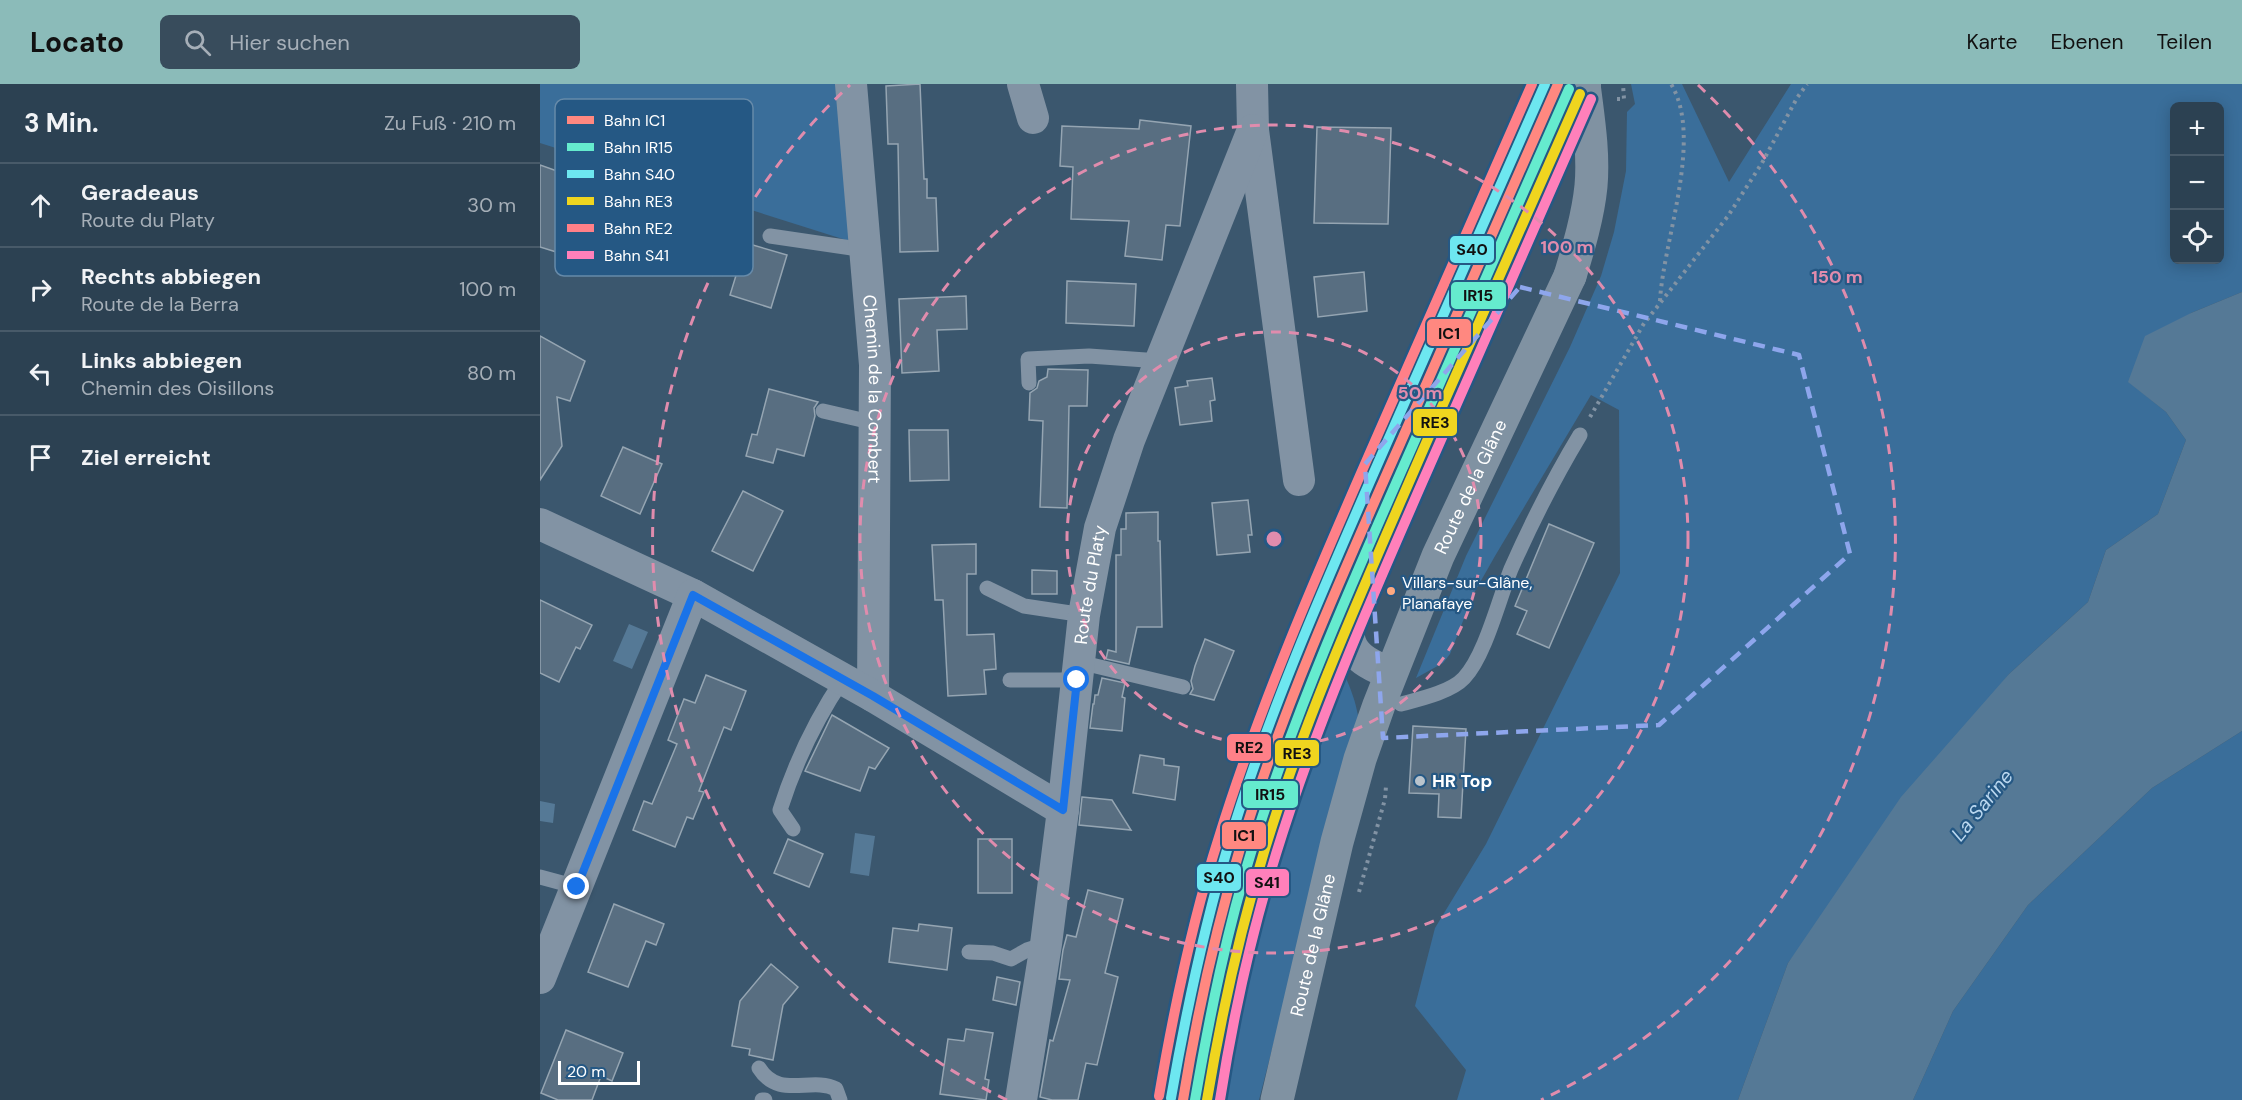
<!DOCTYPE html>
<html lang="de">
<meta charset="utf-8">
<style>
:root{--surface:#2c4152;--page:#384c5c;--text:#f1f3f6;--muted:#a6afb8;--line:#485a69;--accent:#8bbbb9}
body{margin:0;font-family:"DM Sans",sans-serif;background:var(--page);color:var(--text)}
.controls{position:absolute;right:18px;top:18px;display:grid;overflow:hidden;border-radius:9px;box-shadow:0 3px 15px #0003}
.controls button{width:54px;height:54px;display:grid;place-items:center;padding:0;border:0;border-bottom:2px solid var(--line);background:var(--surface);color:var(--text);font:30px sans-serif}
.scale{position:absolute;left:18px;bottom:15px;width:82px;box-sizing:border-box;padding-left:6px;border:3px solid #fff;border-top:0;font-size:16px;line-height:21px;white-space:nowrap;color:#fff;-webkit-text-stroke:4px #255884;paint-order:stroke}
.stop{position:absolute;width:18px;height:18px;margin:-14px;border:4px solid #1a73e8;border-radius:50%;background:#fff}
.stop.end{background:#1a73e8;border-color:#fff;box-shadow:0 2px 6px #0008}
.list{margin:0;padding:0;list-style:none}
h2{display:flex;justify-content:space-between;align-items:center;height:78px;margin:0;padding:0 24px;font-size:26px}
h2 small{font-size:20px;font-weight:400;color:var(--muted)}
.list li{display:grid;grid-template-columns:39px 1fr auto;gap:18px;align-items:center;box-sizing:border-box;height:84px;padding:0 24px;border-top:2px solid var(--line)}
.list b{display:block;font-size:22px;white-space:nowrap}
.list p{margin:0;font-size:20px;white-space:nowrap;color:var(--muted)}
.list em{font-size:20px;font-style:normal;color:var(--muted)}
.icon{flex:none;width:33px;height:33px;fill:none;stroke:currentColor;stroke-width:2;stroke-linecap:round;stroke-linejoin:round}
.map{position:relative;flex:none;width:1702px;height:1016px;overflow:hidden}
header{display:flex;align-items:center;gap:36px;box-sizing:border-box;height:84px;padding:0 30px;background:var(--accent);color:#111}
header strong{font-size:28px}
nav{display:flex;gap:33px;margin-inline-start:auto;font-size:21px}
.search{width:420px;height:54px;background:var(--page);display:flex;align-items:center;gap:15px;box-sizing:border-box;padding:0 21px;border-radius:9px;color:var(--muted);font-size:22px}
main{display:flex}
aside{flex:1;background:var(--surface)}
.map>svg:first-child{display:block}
.green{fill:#3a6e9a;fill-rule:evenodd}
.water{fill:#557996}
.building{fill:#586e81;stroke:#95a5b2;stroke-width:1.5}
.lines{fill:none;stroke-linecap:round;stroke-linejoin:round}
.path{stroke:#8293a4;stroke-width:4;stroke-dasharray:3 4.5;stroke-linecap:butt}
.service{stroke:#8293a4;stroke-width:15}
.minor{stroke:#8293a4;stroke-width:32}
.primary{stroke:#8092a2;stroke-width:33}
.primary-bridge{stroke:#8092a2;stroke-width:33}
.rail-1-casing{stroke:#255884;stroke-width:15}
.rail-2-casing{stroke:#255884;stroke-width:15}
.rail-3-casing{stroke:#255884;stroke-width:15}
.rail-4-casing{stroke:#255884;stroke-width:15}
.rail-5-casing{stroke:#255884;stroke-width:15}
.rail-6-casing{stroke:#255884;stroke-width:15}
.rail-1{stroke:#ff8880;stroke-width:10}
.rail-2{stroke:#65ebce;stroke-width:10}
.rail-3{stroke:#6de7f0;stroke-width:10}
.rail-4{stroke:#efd51f;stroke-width:10}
.rail-5{stroke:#ff8088;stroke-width:10}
.rail-6{stroke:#ff80ba;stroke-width:10}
.route{stroke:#1a73e8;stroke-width:8}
.marked{fill:none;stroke:#8ea6ec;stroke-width:4.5;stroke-dasharray:12 8;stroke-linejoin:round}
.ring{fill:none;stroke:#e08cad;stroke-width:3;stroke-dasharray:10 8}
.bus-dot{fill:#ffa980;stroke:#255884;stroke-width:2}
.poi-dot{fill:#bac4cc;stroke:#255884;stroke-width:2}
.labels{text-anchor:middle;stroke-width:4.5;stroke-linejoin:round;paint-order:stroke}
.bus-label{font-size:16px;fill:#fff;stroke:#255884;text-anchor:start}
.street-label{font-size:18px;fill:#fff;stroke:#255884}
.poi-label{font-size:18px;font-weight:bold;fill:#fff;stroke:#255884;text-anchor:start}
.water-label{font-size:20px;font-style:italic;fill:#bad7ef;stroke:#255884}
.key{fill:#255884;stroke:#668aa9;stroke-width:1.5}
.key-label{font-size:16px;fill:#fff}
.centre{fill:#e08cad;stroke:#255884;stroke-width:3}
.ring-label{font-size:18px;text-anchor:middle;font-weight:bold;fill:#e08cad;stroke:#255884;stroke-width:4.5;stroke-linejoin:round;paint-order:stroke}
.line-badge{stroke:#255884;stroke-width:2}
.pale-badge-label{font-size:16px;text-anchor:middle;font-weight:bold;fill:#111}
</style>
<header>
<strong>Locato</strong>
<div class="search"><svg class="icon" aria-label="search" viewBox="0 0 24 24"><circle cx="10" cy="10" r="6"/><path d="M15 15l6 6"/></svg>Hier suchen</div>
<nav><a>Karte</a><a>Ebenen</a><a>Teilen</a></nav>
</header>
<main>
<aside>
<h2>3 Min.<small>Zu Fuß · 210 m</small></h2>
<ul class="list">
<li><svg class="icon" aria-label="ahead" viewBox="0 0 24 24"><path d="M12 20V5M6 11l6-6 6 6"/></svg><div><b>Geradeaus</b><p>Route du Platy</p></div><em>30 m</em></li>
<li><svg class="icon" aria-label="right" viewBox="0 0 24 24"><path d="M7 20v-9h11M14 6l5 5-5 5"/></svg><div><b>Rechts abbiegen</b><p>Route de la Berra</p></div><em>100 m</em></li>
<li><svg class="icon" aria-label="left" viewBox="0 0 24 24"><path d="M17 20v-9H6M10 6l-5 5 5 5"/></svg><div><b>Links abbiegen</b><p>Chemin des Oisillons</p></div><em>80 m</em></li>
<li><svg class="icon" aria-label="arrive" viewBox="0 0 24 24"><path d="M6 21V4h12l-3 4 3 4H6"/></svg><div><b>Ziel erreicht</b></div></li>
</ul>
</aside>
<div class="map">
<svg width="1702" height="1016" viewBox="0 0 1702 1016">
<rect width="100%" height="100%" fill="#3b576e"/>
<g class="green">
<path d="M0,0H300L309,157L0,59Z"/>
<path d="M1091,0H1142L1189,98L1251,0H1702V208L1651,229L1589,298L1626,328L1646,356L1618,430L1566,466L1548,518L1469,590L1248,879L1198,1016H917L926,986L875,922L895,844L946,760L1080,489L1079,326L1051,311L955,472L934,509L910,570L903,579L876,594L926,472L1030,263L1061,192L1074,148L1086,87L1087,28L1095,20ZM1634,22H1680V176H1634Z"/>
<path d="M791,552C797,580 814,604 818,632L719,1016H663L683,880Z"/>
<path d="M1702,647V1016H1373L1413,927L1488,821L1612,704Z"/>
</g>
<g class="water">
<path d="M1702,208V647L1612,704L1488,821L1413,927L1373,1016H1198L1248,879L1361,713L1469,590L1548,518L1566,466L1618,430L1646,356L1626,328L1588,298L1605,252L1651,229Z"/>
<path d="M89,540L108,548L92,585L73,577Z"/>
<path d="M0,717L15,720L13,739L0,737Z"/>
<path d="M315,749L335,752L329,792L310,789Z"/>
</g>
<g class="building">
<path d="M380,0L384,95H387V114H396L398,167L360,168L358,60H348L346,2Z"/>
<path d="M600,36L651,42L640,142L626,141L622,176L585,172L589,137L531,135L533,83L520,82L522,42L599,45Z"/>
<path d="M777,43L851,44L848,140L774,139Z"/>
<path d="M0,81L45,97L34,129L40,131L26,171L0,163Z"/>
<path d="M206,159L247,171L231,224L190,211Z"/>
<path d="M824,188L827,227L778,233L774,193Z"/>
<path d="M527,197L596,200L594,242L526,239Z"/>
<path d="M426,212L427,245L397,246L399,287L362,289L359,215Z"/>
<path d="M0,252L45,277L30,317L17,313L22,362L0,396Z"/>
<path d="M508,285L548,286L547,322H529L527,424L500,423L503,337L489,336L490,309L497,304L499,297L507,293Z"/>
<path d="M672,294L675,316L670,317L672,337L640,341L635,304L648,302L647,297Z"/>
<path d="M229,305L278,318L274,324L275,332L264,372L237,365L233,379L206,372L212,350L217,351Z"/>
<path d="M369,346H408L409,396L370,397Z"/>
<path d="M83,363L122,380L100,430L61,412Z"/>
<path d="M203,407L243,427L213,487L172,467Z"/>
<path d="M708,416L712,451H708L710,468L677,471L672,419Z"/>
<path d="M618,428V457H620L622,543H597L589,580L566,575L568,566L576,568V471H581V445H586V429Z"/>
<path d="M1009,440L1054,459L1009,564L977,550L987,527L975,522Z"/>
<path d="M436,460V490H427V551L454,550L456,585L444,586L446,610L408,612L403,516H395L392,461Z"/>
<path d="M492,486L517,487V510H492Z"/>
<path d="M0,516L52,541L40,565L36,563L19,598L0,589Z"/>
<path d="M665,555L694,567L674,616L650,610L653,605L651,597L655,582Z"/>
<path d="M166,591L206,607L191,646L184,643L159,707L164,708L153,735L147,733L135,763L93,746L104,717L112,720L137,660L128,656L144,615L155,619Z"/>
<path d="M562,594L585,599L582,613L585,614L582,647L550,644L553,620H554L555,611H558Z"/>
<path d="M292,631L349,664L335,685L329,683L320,707L265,687Z"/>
<path d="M873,642L926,645L921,734L898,733L899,710L869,709Z"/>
<path d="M600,671L624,675V681L639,683L635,716L593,709Z"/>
<path d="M542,713L572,716L591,746L539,741Z"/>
<path d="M248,755L283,770L269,803L234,789Z"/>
<rect x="438" y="755" width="34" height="54"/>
<path d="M548,806L583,815L565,889L578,893L557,981L546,979L538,1016H512L500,1013L510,956L513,957L530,896L519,895L523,866L527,851L536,853Z"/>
<path d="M74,820L124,840L116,861L106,857L88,903L48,888Z"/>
<path d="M379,840L412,844L407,886L349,878L353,844L378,847Z"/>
<path d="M231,880L258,903L243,921L233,976L209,971L210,965L192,962L200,917Z"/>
<path d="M457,893L480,898L476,921L453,916Z"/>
<path d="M426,945L453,949L445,995L449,996L446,1016L400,1010L408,955L424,957Z"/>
<path d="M26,946L83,969L72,997L61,992L52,1016H18L1,1009Z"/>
</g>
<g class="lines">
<g class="path">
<path d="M1077,15H1084L1083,0"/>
<path d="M1120,217C1123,157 1164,54 1131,0"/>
<path d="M1050,333L1103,241L1188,132L1222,79L1257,14L1267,0"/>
<path d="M819,808L845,715L846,702"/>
</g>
<g class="service">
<path d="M230,152L325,166"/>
<path d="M489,299L488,275L549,272L620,277"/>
<path d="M283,327L335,339"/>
<path d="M447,504L484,522L544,531"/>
<path d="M539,578L643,603"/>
<path d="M470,596H537"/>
<path d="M861,620C880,615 911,608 924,594C945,572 959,515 971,485C991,440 1014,394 1040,351"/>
<path d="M253,745L240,726C255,679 276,635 303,595"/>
<path d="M0,793L37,803"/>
<path d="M429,868L453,869L471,875L487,866L506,860"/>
<path d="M219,984C239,1016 271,992 296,1005L300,1016"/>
<path d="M222,1016H225"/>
</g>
<g class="minor">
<path id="s1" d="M311,0L335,281L333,612"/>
<path d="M483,0L493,34"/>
<path d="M712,0L713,46L759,396"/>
<path d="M0,440L153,511L333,612L523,726"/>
<path d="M851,589C819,578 801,564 811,528L1045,0"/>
<path d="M0,894L153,511"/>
<path id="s2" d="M481,1016L506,860L523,726L544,531L560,444L589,356L713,46"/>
</g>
<path class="primary" id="s3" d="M737,1016L797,758L820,675L839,621L898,472L1030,192"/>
<path class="primary-bridge" d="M1030,192C1039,162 1048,132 1051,102C1054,68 1048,33 1044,0"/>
<g class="rail-1-casing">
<path id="rail-1" d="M643,1016C657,930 676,844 701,761C743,623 802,491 860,360C913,240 965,120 1018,0"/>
</g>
<g class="rail-2-casing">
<path id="rail-2" d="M655,1016C670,930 687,845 713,762C756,625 814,494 872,363C924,244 976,124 1029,5"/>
</g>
<g class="rail-3-casing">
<path id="rail-3" d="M631,1014C646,928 664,843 689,759C731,620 791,487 849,354C901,236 953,118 1005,0"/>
</g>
<g class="rail-4-casing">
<path id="rail-4" d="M667,1016C681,932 699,850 724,768C766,630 826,498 883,366C935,247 988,128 1040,10"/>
</g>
<g class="rail-5-casing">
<path id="rail-5" d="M619,1012C634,924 652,837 679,753C722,614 781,481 839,348C890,232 941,116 992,0"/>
</g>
<g class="rail-6-casing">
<path id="rail-6" d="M680,1016C693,933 711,850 736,770C778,634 836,504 893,374C946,255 998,134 1051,15"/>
</g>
<use href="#rail-1" class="rail-1"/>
<use href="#rail-2" class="rail-2"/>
<use href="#rail-3" class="rail-3"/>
<use href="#rail-4" class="rail-4"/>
<use href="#rail-5" class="rail-5"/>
<use href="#rail-6" class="rail-6"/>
</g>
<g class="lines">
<path class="route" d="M37,803L153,511L333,612L523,726L537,596"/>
</g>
<path class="marked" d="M980,203L1259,271L1310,470L1119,641L843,654L825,380Z"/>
<g class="ring">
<circle cx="734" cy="455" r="207"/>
<circle cx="734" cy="455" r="414"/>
<path d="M467 1016A621 621 0 0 1 310 1M1158 1A621 621 0 0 1 1001 1016"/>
</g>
<circle class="bus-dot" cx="851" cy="507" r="5"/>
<circle class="poi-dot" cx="880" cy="697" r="6"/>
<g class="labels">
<g class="bus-label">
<text x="862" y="504">Villars-sur-Glâne,<tspan x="862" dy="21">Planafaye</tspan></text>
</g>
<g class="street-label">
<text dy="6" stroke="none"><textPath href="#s1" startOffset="306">Chemin de la Combert</textPath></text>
<text dy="6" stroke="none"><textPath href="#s3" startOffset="645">Route de la Glâne</textPath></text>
<text dy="6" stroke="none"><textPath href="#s2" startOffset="520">Route du Platy</textPath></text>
<text dy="6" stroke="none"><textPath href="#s3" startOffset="159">Route de la Glâne</textPath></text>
</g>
<g class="poi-label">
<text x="892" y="703">HR Top</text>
</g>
<g class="water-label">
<text transform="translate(1442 721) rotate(-51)" y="7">La Sarine</text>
</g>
</g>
<rect x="15" y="15" width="198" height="177" rx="9" class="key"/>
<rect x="27" y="32" width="27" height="8" fill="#ff8880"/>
<rect x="27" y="59" width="27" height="8" fill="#65ebce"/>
<rect x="27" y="86" width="27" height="8" fill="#6de7f0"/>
<rect x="27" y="113" width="27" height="8" fill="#efd51f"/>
<rect x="27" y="140" width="27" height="8" fill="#ff8088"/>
<rect x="27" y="167" width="27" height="8" fill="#ff80ba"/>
<g class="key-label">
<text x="64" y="42">Bahn IC1</text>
<text x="64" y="69">Bahn IR15</text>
<text x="64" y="96">Bahn S40</text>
<text x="64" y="123">Bahn RE3</text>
<text x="64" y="150">Bahn RE2</text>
<text x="64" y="177">Bahn S41</text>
</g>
<circle cx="734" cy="455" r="9" class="centre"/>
<g class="ring-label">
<text x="1027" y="169">100 m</text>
<text x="1297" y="199">150 m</text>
<text x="880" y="315">50 m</text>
</g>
<g class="line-badge">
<rect x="909" y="151" width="46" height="29" rx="6" fill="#6de7f0"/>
<rect x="910" y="197" width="57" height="29" rx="6" fill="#65ebce"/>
<rect x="886" y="234" width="46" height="29" rx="6" fill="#ff8880"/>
<rect x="872" y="324" width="46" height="29" rx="6" fill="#efd51f"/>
<rect x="686" y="649" width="46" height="29" rx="6" fill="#ff8088"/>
<rect x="734" y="655" width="46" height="28" rx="6" fill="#efd51f"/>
<rect x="702" y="696" width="57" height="29" rx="6" fill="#65ebce"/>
<rect x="681" y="737" width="46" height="29" rx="6" fill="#ff8880"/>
<rect x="656" y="779" width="46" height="29" rx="6" fill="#6de7f0"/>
<rect x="705" y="784" width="45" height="29" rx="6" fill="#ff80ba"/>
</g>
<g class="pale-badge-label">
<text x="932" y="171">S40</text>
<text x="938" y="217">IR15</text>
<text x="909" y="255">IC1</text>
<text x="895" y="344">RE3</text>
<text x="709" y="669">RE2</text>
<text x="757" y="675">RE3</text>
<text x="730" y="716">IR15</text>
<text x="704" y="757">IC1</text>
<text x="679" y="799">S40</text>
<text x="727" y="804">S41</text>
</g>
</svg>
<div class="controls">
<button>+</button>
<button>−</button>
<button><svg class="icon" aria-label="locate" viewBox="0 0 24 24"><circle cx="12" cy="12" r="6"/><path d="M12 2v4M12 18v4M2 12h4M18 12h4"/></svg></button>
</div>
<div class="scale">20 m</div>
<div class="stop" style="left:537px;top:596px"></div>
<div class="stop end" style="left:37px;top:803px"></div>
</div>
</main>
